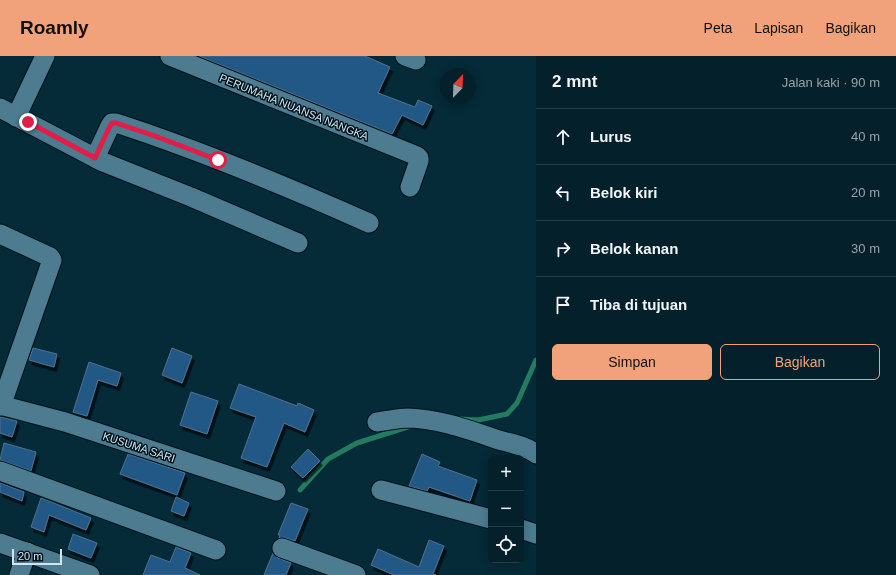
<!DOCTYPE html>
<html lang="id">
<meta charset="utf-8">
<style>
:root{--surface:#04202a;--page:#0d2832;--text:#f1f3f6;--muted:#97a3a8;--line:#253e47;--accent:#f1a27b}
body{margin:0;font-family:Arial,sans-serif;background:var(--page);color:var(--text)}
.controls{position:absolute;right:12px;bottom:12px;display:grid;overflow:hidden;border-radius:6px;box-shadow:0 2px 10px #0003}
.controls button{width:36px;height:36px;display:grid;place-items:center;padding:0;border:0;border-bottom:1px solid var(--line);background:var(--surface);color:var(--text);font:20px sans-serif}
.compass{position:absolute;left:440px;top:12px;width:36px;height:36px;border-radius:50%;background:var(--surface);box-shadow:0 2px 10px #0003;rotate:23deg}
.scale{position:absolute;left:12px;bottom:10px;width:50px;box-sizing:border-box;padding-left:4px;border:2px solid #cfe7f2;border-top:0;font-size:11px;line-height:14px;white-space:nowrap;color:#cfe7f2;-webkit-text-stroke:3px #011119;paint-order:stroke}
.stop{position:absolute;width:12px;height:12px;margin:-9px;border:3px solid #e11d48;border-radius:50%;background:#fff}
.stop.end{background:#e11d48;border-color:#fff;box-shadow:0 1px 4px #0008}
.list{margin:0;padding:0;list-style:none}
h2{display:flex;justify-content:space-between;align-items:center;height:52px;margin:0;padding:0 16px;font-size:17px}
h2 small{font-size:13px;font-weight:400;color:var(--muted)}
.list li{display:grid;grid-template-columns:26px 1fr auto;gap:12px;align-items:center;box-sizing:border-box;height:56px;padding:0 16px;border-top:1px solid var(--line)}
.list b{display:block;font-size:15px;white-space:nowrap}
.list em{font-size:13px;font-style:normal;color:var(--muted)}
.actions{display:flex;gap:8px;padding:12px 16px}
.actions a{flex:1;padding:9px 0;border:1px solid var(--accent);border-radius:6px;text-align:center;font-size:14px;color:var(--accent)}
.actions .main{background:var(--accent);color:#111}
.icon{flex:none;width:22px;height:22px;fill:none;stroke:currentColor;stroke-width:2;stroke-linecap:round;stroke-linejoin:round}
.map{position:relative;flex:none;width:536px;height:519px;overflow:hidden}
header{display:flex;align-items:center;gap:24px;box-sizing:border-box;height:56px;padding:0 20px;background:var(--accent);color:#111}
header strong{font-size:19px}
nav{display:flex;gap:22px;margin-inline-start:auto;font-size:14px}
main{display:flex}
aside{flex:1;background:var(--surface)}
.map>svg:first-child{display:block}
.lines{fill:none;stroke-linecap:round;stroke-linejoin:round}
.stream{stroke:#237c5f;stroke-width:5}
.building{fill:#215886;stroke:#51718e;filter:url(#shadow)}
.minor-casing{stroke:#00121b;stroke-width:21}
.minor{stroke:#4d7c90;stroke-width:19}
.route{stroke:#e11d48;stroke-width:5}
.labels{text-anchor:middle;stroke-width:3;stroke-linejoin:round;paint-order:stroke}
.street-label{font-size:11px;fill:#cfe7f2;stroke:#011119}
</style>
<header>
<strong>Roamly</strong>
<nav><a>Peta</a><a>Lapisan</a><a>Bagikan</a></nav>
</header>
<main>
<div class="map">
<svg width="536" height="519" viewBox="0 0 536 519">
<defs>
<filter id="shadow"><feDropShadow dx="2.5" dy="4.5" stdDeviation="0" flood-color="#0009"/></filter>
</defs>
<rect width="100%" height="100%" fill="#052a38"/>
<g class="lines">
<g class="stream">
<path d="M460,363L478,364L507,358L517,347L536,304"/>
<path d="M300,434L328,403L357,387L411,370"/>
</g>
</g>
<g class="building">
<path d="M199,0H365L390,11L378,37L415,51L418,44L432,50L423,69L402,59L392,78Z"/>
<path d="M33,292L57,298L54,311L29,304Z"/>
<path d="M172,292L192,300L182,327L162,319Z"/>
<path d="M89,306L121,317L117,330L98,324L87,360L73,356Z"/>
<path d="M239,328L297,350L298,347L314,354L305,376L284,367L267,411L241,402L256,361L230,352Z"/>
<path d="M191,336L218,345L207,378L180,369Z"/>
<path d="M0,361L17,365L12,381L0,377Z"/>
<path d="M4,387L36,396L31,415L0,404Z"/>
<path d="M308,393L320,405L303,422L291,411Z"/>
<path d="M128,398L185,417L177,439L120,418Z"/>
<path d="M422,398L440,406L438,410L477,424L470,445L429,431L427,435L409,430Z"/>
<path d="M0,427L24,436L22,445L0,436Z"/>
<path d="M176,441L189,447L184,460L171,455Z"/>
<path d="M41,442L91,462L86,474L49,459L44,476L31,471Z"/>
<path d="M291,447L308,453L295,485L285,482H279L280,479H278Z"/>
<path d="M73,478L97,487L91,502L68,493Z"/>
<path d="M429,484L444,490L433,518L436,519H394L371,509L378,493L419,511Z"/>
<path d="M176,491L191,497L185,512L200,519H143L151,499L170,506Z"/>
<path d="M273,497L278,502L291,507L286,519H264Z"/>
</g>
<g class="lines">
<g class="minor-casing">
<g id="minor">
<path d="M170,0L417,100L419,102V105L410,131"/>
<path d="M405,0L416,4"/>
<path d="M0,52L103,106L191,141L298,187"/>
<path d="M16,61L45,0"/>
<path d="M95,102L110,70L112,67H116C202,95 286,130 369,167"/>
<path d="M0,178L50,201L52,204L1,350"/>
<path d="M0,349L65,366L276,435"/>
<path d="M377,366C387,365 398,362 408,362C440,363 469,374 499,384C510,387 527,390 536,398"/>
<path d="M0,415L216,494"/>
<path d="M381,434L491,463"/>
<path d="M521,473L536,478"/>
<path d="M0,487L90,519"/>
<path d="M282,492L356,519"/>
<path d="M19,519L27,496"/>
</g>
</g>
<use href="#minor" class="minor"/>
</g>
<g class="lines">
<path class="route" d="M28,66L95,102L110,70L112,67H116L155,80L218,104"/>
</g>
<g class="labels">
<g class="street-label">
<text transform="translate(294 51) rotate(22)" y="4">PERUMAHA NUANSA NANGKA</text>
<text transform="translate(139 391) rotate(18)" y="4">KUSUMA SARI</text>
</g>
</g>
</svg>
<div class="controls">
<button>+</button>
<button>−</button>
<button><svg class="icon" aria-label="locate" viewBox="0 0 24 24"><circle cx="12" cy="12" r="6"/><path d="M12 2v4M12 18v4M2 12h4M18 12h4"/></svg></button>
</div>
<svg class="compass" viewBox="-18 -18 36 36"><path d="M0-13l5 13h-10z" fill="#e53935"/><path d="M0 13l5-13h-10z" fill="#97a3a8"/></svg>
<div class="scale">20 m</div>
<div class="stop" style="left:218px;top:104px"></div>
<div class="stop end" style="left:28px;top:66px"></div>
</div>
<aside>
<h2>2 mnt<small>Jalan kaki · 90 m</small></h2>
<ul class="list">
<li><svg class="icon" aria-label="ahead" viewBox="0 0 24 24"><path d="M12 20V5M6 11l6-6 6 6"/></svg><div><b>Lurus</b></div><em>40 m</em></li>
<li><svg class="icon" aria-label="left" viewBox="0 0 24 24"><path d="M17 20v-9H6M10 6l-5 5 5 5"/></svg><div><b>Belok kiri</b></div><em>20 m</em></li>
<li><svg class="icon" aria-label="right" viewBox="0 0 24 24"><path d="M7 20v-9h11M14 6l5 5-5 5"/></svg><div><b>Belok kanan</b></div><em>30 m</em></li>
<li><svg class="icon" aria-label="arrive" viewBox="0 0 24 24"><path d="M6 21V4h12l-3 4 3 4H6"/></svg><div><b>Tiba di tujuan</b></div></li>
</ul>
<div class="actions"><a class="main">Simpan</a><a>Bagikan</a></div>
</aside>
</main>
